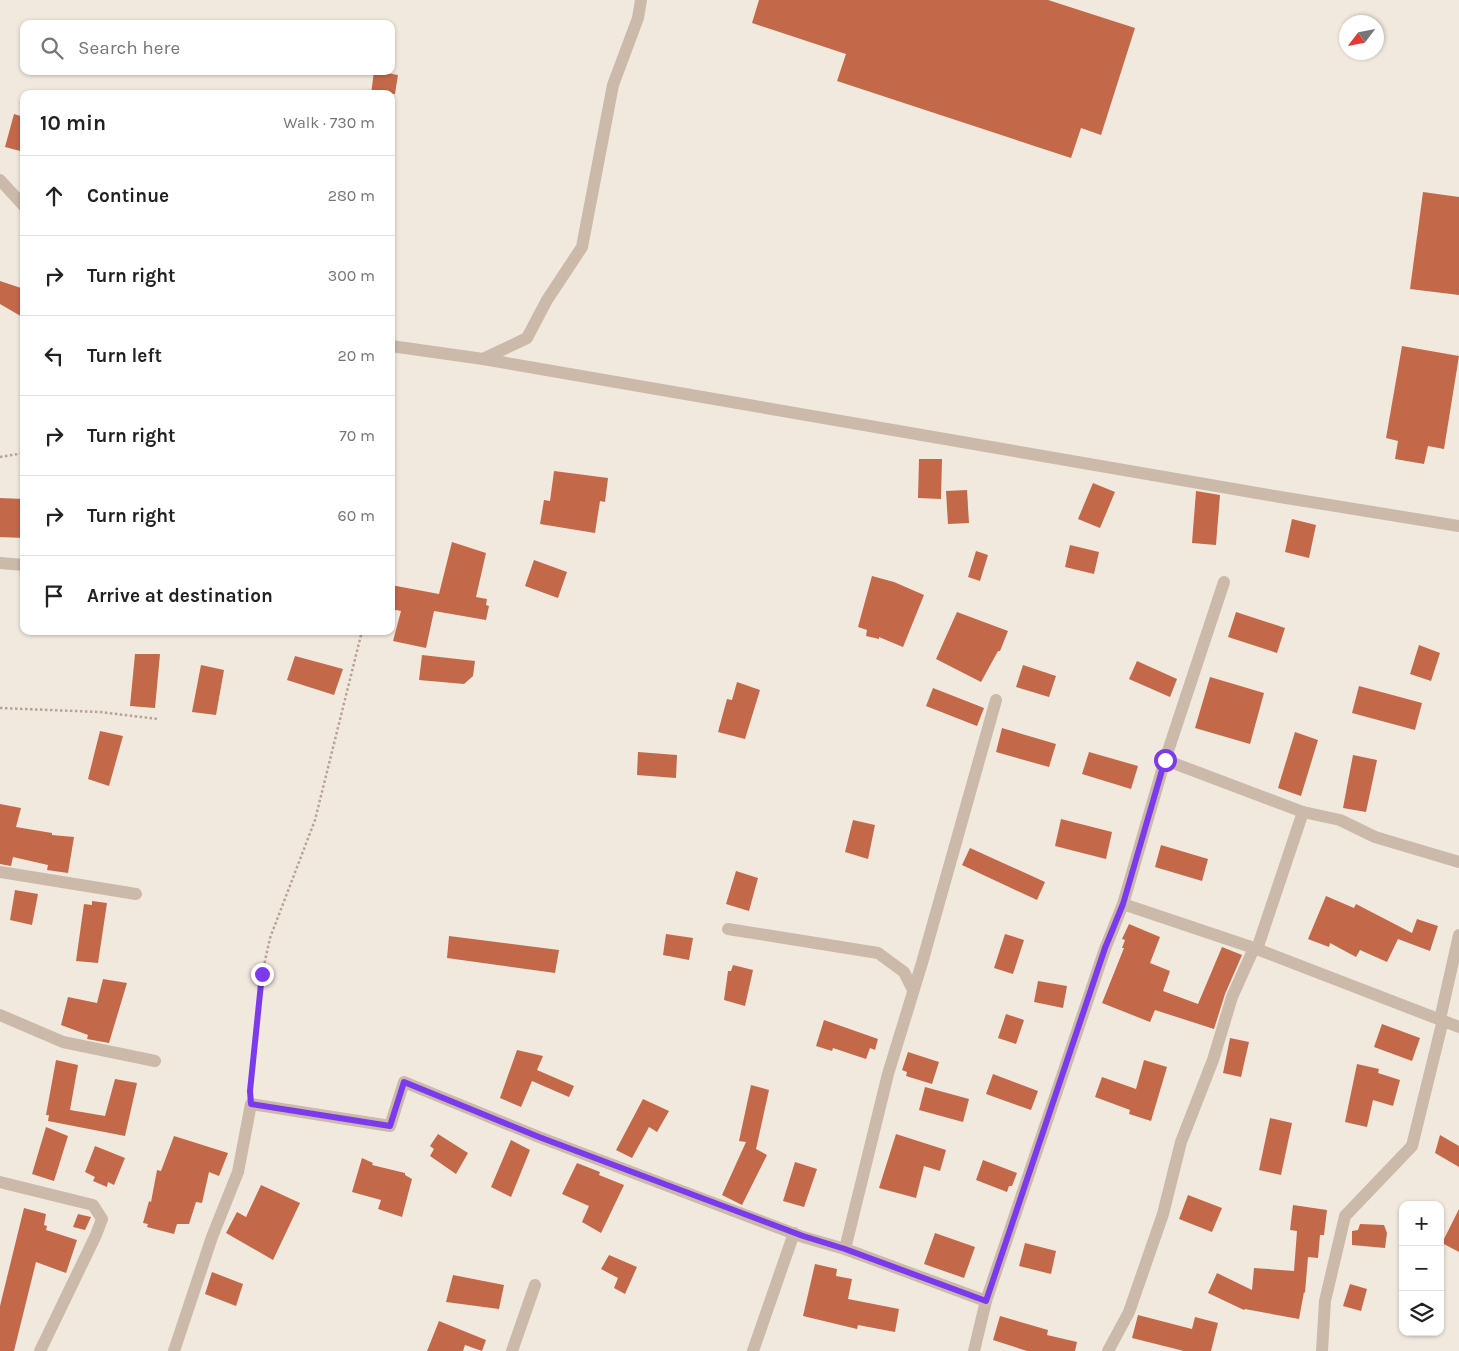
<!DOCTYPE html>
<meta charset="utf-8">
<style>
:root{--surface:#fff;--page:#f6f6f6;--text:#222;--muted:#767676;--line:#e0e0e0}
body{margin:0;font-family:Karla,sans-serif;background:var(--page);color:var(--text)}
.controls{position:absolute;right:15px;bottom:15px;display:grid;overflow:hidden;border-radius:10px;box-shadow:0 1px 4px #0004}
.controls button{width:45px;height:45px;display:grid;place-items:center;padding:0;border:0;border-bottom:1px solid var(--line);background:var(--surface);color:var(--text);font:25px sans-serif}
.compass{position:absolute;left:1339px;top:15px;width:45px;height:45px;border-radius:50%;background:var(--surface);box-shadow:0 1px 4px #0004;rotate:238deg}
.stop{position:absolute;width:15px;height:15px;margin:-11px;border:4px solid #7c3aed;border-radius:50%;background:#fff}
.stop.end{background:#7c3aed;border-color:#fff;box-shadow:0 1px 5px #0008}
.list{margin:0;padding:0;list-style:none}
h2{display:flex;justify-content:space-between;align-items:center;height:65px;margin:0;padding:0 20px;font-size:21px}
h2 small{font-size:16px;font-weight:400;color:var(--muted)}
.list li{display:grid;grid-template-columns:32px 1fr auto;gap:15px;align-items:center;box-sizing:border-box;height:80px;padding:0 20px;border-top:1px solid var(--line)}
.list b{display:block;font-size:19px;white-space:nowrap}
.list em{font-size:16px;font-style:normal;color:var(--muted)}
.icon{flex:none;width:28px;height:28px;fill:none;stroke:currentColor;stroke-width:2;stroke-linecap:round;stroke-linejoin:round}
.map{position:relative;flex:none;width:1459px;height:1351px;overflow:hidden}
.search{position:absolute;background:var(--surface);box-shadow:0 1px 4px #0004;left:20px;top:20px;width:375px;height:55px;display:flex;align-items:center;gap:12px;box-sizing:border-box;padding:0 18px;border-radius:10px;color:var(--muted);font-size:19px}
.panel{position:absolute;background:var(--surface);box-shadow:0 1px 4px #0004;left:20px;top:90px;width:375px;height:545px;border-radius:10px}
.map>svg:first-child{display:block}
.building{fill:#c4684a}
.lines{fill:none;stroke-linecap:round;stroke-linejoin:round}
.path{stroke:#b7a394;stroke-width:2.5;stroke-dasharray:2.5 2.5;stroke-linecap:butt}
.minor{stroke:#cbb9aa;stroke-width:12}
.route{stroke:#7c3aed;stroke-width:6}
</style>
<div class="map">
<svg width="1459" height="1351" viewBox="0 0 1459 1351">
<rect width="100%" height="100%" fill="#f2e9de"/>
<g class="building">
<path d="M759,0H1048L1135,28L1101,135L1081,128L1071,158L837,81L846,54L752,23Z"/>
<path d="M374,71L398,75L395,94H371Z"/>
<path d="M14,114L24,117V152L5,147Z"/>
<path d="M1423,192L1459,197V295L1410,289Z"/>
<path d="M0,281L24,289V318L0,304Z"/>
<path d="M1402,346L1459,356L1444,449L1428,446L1424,464L1395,459L1398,441L1386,438Z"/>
<path d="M919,459H942L941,499L918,498Z"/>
<path d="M554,471L608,478L605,502L600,501L595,533L540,524L544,500L550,501Z"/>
<path d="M1093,483L1115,492L1100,528L1078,519Z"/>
<path d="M967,490L969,523L948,524L946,491Z"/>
<path d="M1196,491L1220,495L1216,545L1192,543Z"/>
<path d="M0,498L24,499V538L0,537Z"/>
<path d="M1292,519L1316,525L1309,558L1285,552Z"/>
<path d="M452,542L486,553L476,597L487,599L486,605L489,606L486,620L434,611L426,648L393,641L401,611L391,609V585L439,594Z"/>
<path d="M1070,545L1099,552L1094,574L1065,567Z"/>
<path d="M976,551L988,555L980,581L968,577Z"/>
<path d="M534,560L567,572L558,598L525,586Z"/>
<path d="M872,576L894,582L924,595L903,647L879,637V639L866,636L867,630L858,627Z"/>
<path d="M957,612L1008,631L1000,651H998L981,682L936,659Z"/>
<path d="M1236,612L1285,628L1277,653L1228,637Z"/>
<path d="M1419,645L1440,653L1431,681L1410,674Z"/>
<path d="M135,654H160L155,708L130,706Z"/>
<path d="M422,655L475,661L473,676L464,684L419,680Z"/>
<path d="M295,656L343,669L334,695L287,680Z"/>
<path d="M1137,661L1177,679L1170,697L1129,679Z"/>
<path d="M201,665L224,670L216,715L192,712Z"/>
<path d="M1023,665L1056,676L1049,697L1016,687Z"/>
<path d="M1210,677L1264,693L1250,744L1195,728Z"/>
<path d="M737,682L760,690L745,739L718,732L727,699L732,700Z"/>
<path d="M1359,686L1422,703L1415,730L1352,713Z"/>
<path d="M933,688L984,708L977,726L926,706Z"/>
<path d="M1002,728L1056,744L1049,767L996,752Z"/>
<path d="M100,731L123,736L109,786L88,779Z"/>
<path d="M1295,732L1318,740L1301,796L1278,788Z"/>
<path d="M638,752L677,755L676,778L637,775Z"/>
<path d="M1089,752L1138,766L1131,789L1082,774Z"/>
<path d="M1353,755L1377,760L1366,812L1343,808Z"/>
<path d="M0,804L21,808L16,827L52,833V835L74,837L68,873L47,870L48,865L13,857L11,866L0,864Z"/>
<path d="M1061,819L1112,832L1106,859L1055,846Z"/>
<path d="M853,820L875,825L868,859L845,852Z"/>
<path d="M1161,845L1208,859L1202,881L1155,867Z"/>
<path d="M970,848L1045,882L1037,900L962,865Z"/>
<path d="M736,871L758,878L749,911L726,904Z"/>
<path d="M15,890L38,894L32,925L10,920Z"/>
<path d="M1326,896L1354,908L1356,904L1412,933L1417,919L1438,926L1430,951L1398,939L1387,962L1360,950L1356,957L1330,943L1329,947L1308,939Z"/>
<path d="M92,901L107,903L98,963L76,961L84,904L92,905Z"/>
<path d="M1129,924L1160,937L1150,963L1170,971L1163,991L1198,1004L1222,947L1242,955L1225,994L1214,1029L1155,1010L1150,1022L1102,1003L1124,948H1122L1125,940L1122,939Z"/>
<path d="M666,934L693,938L689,960L663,955Z"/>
<path d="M1005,934L1024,940L1013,974L994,968Z"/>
<path d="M449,936L559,950L555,973L447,958Z"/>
<path d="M733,965L753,970L745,1006L724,1000L728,971H731Z"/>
<path d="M103,979L127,983L109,1043L87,1039L88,1035L61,1025L68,997L97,1003Z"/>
<path d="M1038,981L1067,986L1063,1008L1034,1002Z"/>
<path d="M1006,1014L1024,1020L1016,1044L998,1038Z"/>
<path d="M824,1020L878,1039L875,1050L870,1048L866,1059L833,1048L832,1051L816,1046Z"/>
<path d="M1382,1024L1420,1038L1412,1061L1374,1047Z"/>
<path d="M1230,1038L1249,1042L1241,1077L1223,1073Z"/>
<path d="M517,1050L543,1056L537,1070L574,1086L569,1097L532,1081L521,1107L500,1098Z"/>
<path d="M908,1052L939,1062L932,1084L906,1076L907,1072L902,1070Z"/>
<path d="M56,1060L78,1065L70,1110L105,1116L115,1079L137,1083L125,1136L48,1121L49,1115H46Z"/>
<path d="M1144,1060L1167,1067L1151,1121L1129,1114L1130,1110L1095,1097L1102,1077L1136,1089Z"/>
<path d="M1357,1064L1379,1069L1378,1073L1400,1080L1393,1106L1373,1100L1367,1127L1345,1122Z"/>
<path d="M993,1074L1038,1091L1031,1110L986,1094Z"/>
<path d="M751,1085L769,1090L756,1149L767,1155L742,1205L722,1195L746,1142L739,1141Z"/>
<path d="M925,1087L969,1099L963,1122L919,1110Z"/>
<path d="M643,1099L669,1111L657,1132L649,1127L632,1158L616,1150Z"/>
<path d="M1270,1118L1292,1123L1281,1175L1259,1170Z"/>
<path d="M46,1127L68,1136L54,1181L32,1174Z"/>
<path d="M438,1134L468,1153L456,1174L430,1156L434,1149L430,1146Z"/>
<path d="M896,1134L946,1150L940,1171L924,1166L916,1198L879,1188Z"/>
<path d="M1440,1135L1459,1146V1167L1435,1153Z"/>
<path d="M174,1136L228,1153L219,1176L209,1172L202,1203L196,1202L189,1224H177L174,1234L147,1227L148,1224L143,1223L149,1201L151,1202L157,1170L161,1171Z"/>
<path d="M511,1140L530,1150L511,1197L491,1187Z"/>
<path d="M95,1146L125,1158L114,1185L108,1182L107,1187L93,1181L95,1177L85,1172Z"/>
<path d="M362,1158L373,1163L372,1165L405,1173V1175L412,1179L402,1217L378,1209L381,1200L352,1192Z"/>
<path d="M983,1160L1017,1173L1012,1186H1009L1007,1192L976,1180Z"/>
<path d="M795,1162L817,1169L804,1207L783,1201Z"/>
<path d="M577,1163L600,1172L599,1175L624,1185L601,1233L582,1222L589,1206L562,1194Z"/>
<path d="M261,1185L300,1203L273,1260L226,1233L237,1212L246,1217Z"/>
<path d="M1188,1195L1222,1208L1212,1232L1179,1219Z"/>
<path d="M1293,1205L1327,1210L1324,1235H1320L1318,1258L1308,1257L1305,1293L1304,1292L1299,1319L1245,1309L1244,1310L1208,1293L1217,1273L1252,1290L1254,1268L1294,1271L1297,1231L1290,1230Z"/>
<path d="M24,1208L46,1214L44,1225L47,1226L46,1230L77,1240L66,1273L36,1262L14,1351H0V1306Z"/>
<path d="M1459,1209V1252L1442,1243Z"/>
<path d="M78,1214L91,1217L85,1230L73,1227Z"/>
<path d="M1360,1224L1384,1225L1387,1233L1385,1248L1352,1245V1231L1358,1230Z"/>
<path d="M935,1233L975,1247L964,1278L924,1264Z"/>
<path d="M1025,1243L1056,1251L1051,1274L1019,1266Z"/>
<path d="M609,1255L637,1267L625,1294L614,1288L618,1278L601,1269Z"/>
<path d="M815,1264L837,1269L836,1276L852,1279L848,1299L899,1309L895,1332L858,1325L857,1329L803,1316Z"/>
<path d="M212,1272L243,1284L236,1306L205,1294Z"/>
<path d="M453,1275L504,1285L499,1309L446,1302Z"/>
<path d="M1350,1284L1367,1289L1361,1311L1343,1306Z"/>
<path d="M1138,1315L1192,1329L1195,1317L1218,1323L1211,1351H1184L1132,1338Z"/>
<path d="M1000,1316L1048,1330L1047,1335L1077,1342L1075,1351H1027L993,1340Z"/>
<path d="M439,1321L486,1340L482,1351L465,1345L463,1351H427Z"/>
</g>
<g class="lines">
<g class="path">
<path d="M391,437L394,442L391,466"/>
<path d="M0,457L24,453"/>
<path d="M0,708L100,712L158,719"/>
<path d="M250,1092L262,974L270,938L315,820L362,631"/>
</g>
<g class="minor">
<path d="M0,180L24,206"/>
<path d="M391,346L483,359L527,338L547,300L582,247L613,85L638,18L641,0"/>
<path d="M483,359L1280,497L1459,526"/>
<path d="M0,563L24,565"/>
<path d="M1165,760L1303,812L1340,820L1375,837L1459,862"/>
<path d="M0,872L136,894"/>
<path d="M728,929L878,953L904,972L913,990"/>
<path d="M1254,948L1459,1027"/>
<path d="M1257,949L1303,812"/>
<path d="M0,1015L63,1042L155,1061"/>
<path d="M1440,1019L1459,935"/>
<path d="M0,1182L93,1205L102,1219L96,1235L40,1351"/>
<path d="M845,1249L888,1074L922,963L996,700"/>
<path d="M174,1351L212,1237L238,1172L251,1104L390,1126L404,1082L539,1137L803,1237L845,1249L986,1301"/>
<path d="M512,1351L535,1285"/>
<path d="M753,1351L794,1233"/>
<path d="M974,1351L986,1301L1105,949L1123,904L1165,760L1224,582"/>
<path d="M1108,1351L1129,1312L1163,1214L1181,1142L1213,1060L1232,997L1254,948L1123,904"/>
<path d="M1322,1351L1325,1301L1345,1216L1412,1146L1443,1020"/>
</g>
</g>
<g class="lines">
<path class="route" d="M262,974L250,1091L251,1104L390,1126L404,1082L539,1137L803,1236L845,1249L986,1301L1105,948L1123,904L1165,760"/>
</g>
</svg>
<div class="controls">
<button>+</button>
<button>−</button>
<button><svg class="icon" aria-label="layers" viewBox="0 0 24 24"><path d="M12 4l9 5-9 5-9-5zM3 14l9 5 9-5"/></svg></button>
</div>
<svg class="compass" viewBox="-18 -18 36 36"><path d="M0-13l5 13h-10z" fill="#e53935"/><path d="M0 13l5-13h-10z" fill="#767676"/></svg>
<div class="stop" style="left:1165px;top:760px"></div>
<div class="stop end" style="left:262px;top:974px"></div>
<div class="search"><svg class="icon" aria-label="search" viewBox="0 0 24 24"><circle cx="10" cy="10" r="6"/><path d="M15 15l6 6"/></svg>Search here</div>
<section class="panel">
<h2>10 min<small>Walk · 730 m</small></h2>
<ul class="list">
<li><svg class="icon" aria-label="ahead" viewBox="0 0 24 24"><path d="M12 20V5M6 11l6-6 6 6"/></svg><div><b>Continue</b></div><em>280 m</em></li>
<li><svg class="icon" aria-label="right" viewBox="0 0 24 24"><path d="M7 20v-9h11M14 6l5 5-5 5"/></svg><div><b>Turn right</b></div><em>300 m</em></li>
<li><svg class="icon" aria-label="left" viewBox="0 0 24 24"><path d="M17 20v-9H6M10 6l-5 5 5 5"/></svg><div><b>Turn left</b></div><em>20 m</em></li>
<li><svg class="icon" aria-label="right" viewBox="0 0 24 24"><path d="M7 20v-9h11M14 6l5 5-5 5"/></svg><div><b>Turn right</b></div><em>70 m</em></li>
<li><svg class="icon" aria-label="right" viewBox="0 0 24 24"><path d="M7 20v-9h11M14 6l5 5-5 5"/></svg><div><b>Turn right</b></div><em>60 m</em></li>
<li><svg class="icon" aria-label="arrive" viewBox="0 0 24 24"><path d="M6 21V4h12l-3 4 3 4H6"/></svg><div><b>Arrive at destination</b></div></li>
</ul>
</section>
</div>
